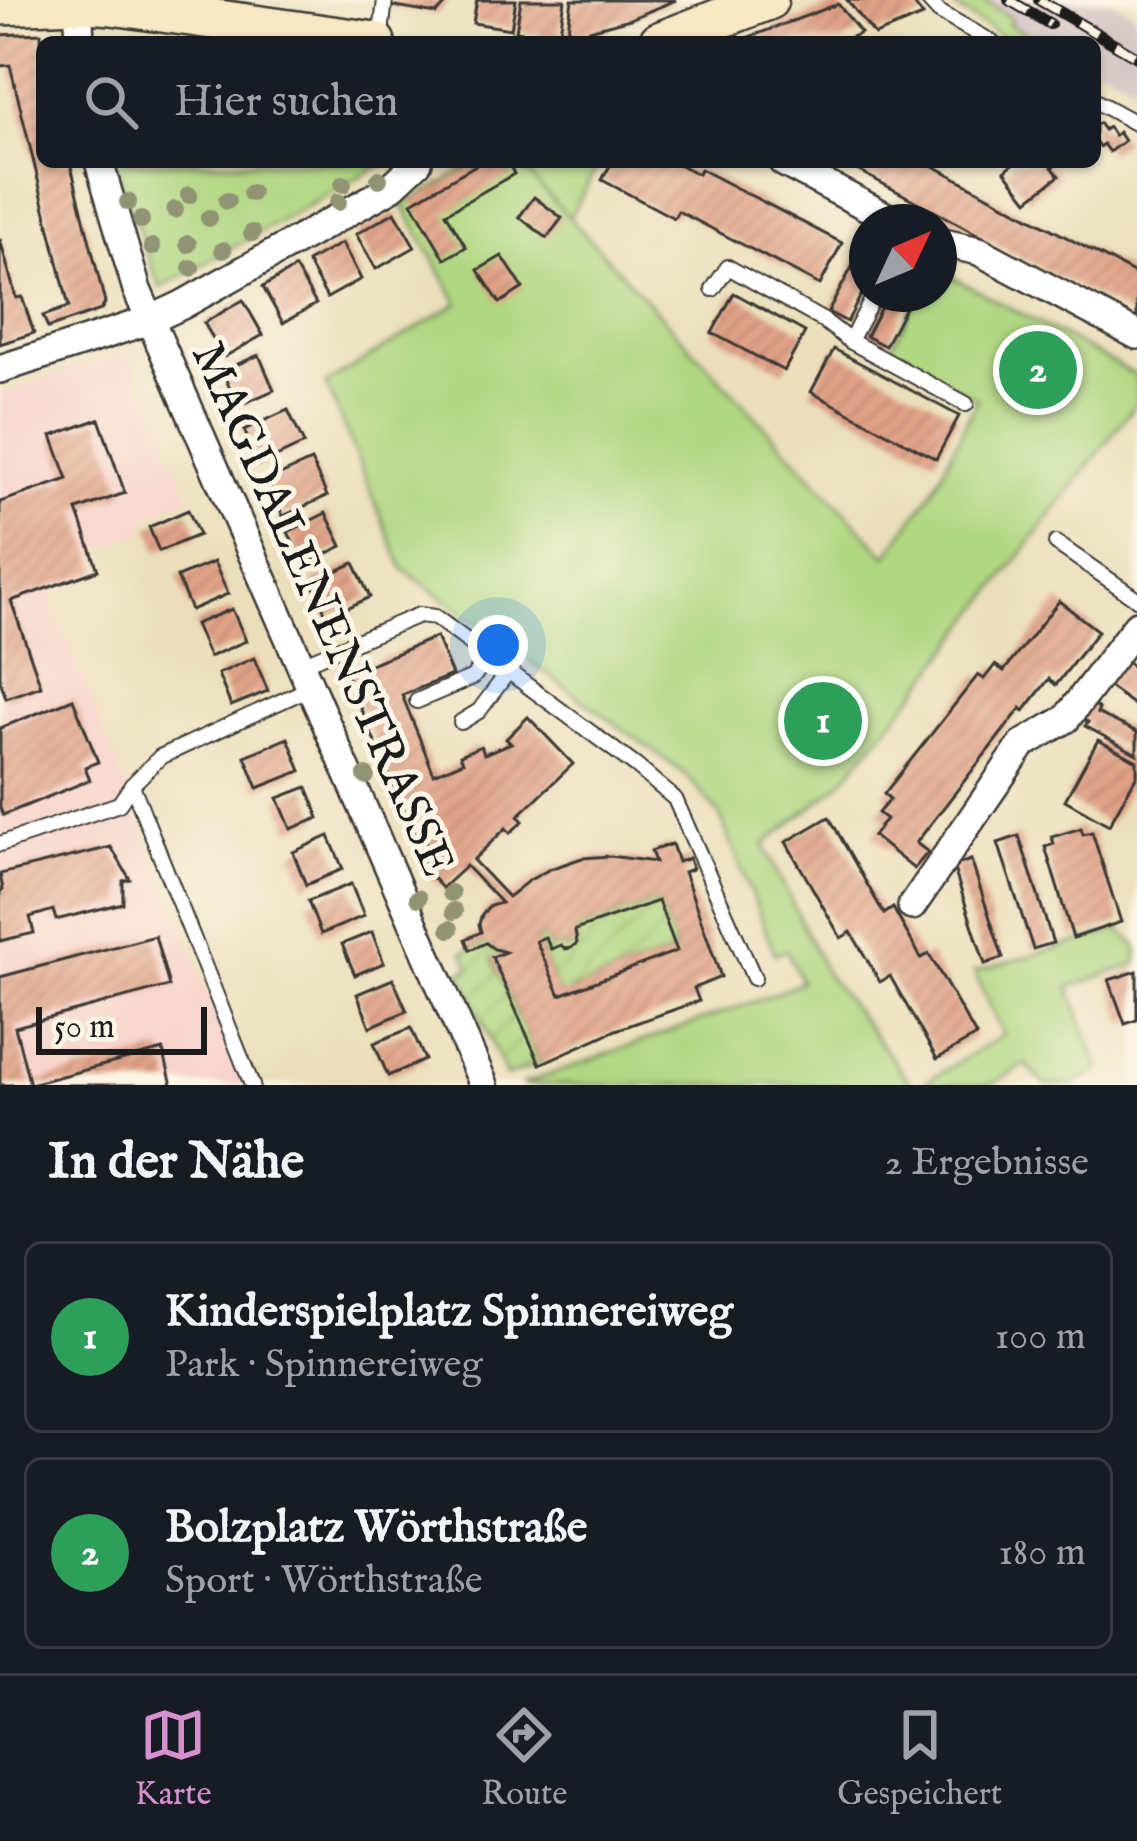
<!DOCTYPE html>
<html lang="de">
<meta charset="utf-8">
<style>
:root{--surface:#171b24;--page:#20242c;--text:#f1f3f6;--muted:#9ea1a6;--line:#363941;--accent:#d690ce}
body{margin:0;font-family:"IM FELL English",serif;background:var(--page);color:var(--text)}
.compass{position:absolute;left:849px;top:204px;width:108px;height:108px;border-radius:50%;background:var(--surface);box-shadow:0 3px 9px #0004;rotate:46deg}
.scale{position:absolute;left:36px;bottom:30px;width:171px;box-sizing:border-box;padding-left:12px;border:6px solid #1c1c1c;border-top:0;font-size:33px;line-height:42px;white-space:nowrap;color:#1c1c1c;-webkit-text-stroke:9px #fcf5e5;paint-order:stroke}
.you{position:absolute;left:498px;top:645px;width:42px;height:42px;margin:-30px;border:9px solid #fff;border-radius:50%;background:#1a73e8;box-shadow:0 0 0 18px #1a73e833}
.badge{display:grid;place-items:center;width:78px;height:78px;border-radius:50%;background:var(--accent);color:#fff;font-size:39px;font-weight:700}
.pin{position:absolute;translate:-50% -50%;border:6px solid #fff;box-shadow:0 3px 12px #0006}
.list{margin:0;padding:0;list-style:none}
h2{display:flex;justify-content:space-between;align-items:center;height:156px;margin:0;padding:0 48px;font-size:51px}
h2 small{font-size:39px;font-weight:400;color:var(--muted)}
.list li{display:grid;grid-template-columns:78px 1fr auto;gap:36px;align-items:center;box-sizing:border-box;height:192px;margin:0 24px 24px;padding:0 24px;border:3px solid var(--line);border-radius:18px}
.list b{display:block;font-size:45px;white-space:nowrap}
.list p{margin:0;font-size:39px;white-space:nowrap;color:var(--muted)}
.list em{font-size:39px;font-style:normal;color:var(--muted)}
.icon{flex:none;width:66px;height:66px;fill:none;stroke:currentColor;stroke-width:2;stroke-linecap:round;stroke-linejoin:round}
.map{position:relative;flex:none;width:1137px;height:1085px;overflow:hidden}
.search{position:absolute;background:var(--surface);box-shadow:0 3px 9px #0004;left:36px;right:36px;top:36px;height:132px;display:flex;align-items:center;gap:30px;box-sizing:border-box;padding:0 42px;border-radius:18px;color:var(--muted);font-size:45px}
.sheet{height:588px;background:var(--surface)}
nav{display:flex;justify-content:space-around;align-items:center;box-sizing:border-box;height:168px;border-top:3px solid var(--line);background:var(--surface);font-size:33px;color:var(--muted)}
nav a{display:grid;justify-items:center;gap:6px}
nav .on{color:var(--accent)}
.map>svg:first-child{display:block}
.built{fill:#f7d1c9}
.railway{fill:#d2bfc1}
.grass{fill:url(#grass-tufts);stroke:#667a4f;stroke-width:3}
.park{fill:#b0d782;stroke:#667a4f;stroke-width:3}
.garden{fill:url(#garden-furrows);stroke:#667a4f;stroke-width:3}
.building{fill:url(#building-hatch);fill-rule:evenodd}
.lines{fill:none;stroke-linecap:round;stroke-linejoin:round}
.lane-casing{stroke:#3b3934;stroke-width:18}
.street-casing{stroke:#3b3934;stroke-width:32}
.secondary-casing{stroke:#3b3934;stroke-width:44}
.lane{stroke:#fff;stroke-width:14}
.street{stroke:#fff;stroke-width:27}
.secondary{stroke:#f7e9c3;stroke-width:39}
.rail-casing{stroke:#1c1c1c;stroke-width:12}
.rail{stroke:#fcf5e5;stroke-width:8;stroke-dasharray:22;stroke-linecap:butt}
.tree{fill:#919375}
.labels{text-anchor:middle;stroke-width:10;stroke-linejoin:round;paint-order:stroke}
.street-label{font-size:48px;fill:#1c1c1c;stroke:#fcf5e5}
</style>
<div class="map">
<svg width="1137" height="1085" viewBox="0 0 1137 1085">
<defs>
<pattern id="grass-tufts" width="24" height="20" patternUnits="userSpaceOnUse" patternTransform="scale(3)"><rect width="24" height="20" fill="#b0d782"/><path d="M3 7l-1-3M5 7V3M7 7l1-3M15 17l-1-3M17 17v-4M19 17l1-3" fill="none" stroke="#97b870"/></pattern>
<pattern id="garden-furrows" width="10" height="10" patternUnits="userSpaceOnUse" patternTransform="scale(3)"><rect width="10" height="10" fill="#b0d782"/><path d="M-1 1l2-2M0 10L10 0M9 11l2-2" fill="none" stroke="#97b870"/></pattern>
<pattern id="building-hatch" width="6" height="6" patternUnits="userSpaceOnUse" patternTransform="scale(3)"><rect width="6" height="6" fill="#e1a287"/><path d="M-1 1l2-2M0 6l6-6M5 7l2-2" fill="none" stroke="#c08b74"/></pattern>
</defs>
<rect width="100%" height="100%" fill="#fcf5e5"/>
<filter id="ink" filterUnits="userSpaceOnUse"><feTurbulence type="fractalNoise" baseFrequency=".00833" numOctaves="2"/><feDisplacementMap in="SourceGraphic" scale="24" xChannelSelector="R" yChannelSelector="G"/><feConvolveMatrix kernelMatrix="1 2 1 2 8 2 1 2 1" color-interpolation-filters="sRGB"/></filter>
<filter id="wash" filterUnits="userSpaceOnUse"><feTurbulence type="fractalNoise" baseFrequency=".004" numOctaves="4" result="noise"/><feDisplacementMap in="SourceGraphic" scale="48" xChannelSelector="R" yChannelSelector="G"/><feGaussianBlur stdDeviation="2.7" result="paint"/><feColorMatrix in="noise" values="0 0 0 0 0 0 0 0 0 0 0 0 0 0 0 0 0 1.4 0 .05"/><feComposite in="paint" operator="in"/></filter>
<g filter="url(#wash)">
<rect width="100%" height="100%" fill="#ebdfbb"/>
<path class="built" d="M128,352L190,497L142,519L145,531L95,552L102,573L48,593L245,1085H0V394Z"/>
<path class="railway" d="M982,0H1109L1137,15V86L1095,64V42H1054L1044,37L1029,36L1008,24L1011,18Z"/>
<g class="grass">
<path d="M943,0H982L1012,18L1009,24L1029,36L1044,37L1054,42H1011Z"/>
<path d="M517,162H600L569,218Z"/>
</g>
<g class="park">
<path d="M113,162H386L160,288Z"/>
<path d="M478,162H517L887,556L934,489L977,399L889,351L919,294H939V270L1137,376V402L919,689L840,784L764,845L825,972L912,1085H521L764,998L801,982L787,950L775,954L720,815L685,774L403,569L326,384L458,303L403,205Z"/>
<path d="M1120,930L1137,946V964L1069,987L1100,1070L1072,1085H1045L1025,1064L991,1085H921L1003,1035L974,972Z"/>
</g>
<g class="garden">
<path d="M658,901L677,951L560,995L536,941L545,937L551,949L561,945L565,949L571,948L577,943L575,930Z"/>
<path d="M486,943L494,949L505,952L492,958L540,1064L506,1076L461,972L470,967L464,952Z"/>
</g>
<g id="blocks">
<g class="building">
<path d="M390,0H450L436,14L390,6Z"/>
<path d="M477,0H516L511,29L473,23Z"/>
<path d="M521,0H565L559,38L516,31Z"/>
<path d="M572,0H676L630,19L567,36Z"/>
<path d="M847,0H911L923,16L875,35Z"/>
<path d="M838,4L861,33L840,42H736Z"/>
<path d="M41,33L42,162H70L105,303L101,310L48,328L43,316L69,307L10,65L0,66V35Z"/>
<path d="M1099,123L1104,130L1108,127L1114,136L1118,132L1124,141L1109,152L1103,144L1099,147L1095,142V125Z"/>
<path d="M481,162H508L514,174L446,213L466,247L445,259L412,202Z"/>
<path d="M612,162H674L698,174L700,169L842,243L820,285L678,211L674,218L602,180Z"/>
<path d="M842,162H926L1137,275V319Z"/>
<path d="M1015,162H1058L1052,167L1059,176L1028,200L1005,171Z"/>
<path d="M534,197L562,218L547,238L519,217Z"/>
<path d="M395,212L415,247L376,269L356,234Z"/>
<path d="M0,239L16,298L22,297L34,333L0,344Z"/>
<path d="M867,239V284L847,322L828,312Z"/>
<path d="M342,243L361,279L327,298L307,262Z"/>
<path d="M502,256L523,288L500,303L478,270Z"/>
<path d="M295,268L316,304L283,323L263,287Z"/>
<path d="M734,293L805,332L784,371L712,333Z"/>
<path d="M888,294H912L885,346L866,336Z"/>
<path d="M243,300L263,335L224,357L204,323Z"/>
<path d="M834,349L959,416L936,459L811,392Z"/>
<path d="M259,355L274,390L238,406L222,371Z"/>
<path d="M288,410L304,444L259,465L244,430Z"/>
<path d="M99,419L125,493L77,510L98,570L11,601L41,686L6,698L0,680V502L68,479L52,436Z"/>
<path d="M311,461L327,496L283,516L267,481Z"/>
<path d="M188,510L199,535L159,551L149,527Z"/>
<path d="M326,513L342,546L304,565L288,532Z"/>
<path d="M214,562L228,594L191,610L177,577Z"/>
<path d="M354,563L370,597L327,617L312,582Z"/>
<path d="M1059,601L1098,631L1056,685L1049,679L1024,711L1021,708L916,843L928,852L914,869L873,836L886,819L878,813L890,799L884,794L978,675L984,679L995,665L1004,671Z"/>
<path d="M232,609L246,641L209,657L195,624Z"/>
<path d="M436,637L452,675L402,695L434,774L463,762L460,755L481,746L484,754L511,743L506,739L528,717L573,764L518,816L523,821L510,833L506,828L473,860L508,897L528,881L550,869L582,858L610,856L655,862L651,851L672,844L678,862L689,858L692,869L684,872L721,977L694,988L699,1001L616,1030L540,1064L492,957L505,952L494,949L486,943L470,950L466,939L481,932L479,924L482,914L490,906L501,903L466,866L442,888L421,865L431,856L423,837L416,839L346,674ZM658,901L677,951L560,995L536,941L545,937L551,949L561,945L565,949L571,948L577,943L575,930Z"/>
<path d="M254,658L268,691L231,706L218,674Z"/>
<path d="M1123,659L1137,670V707L1103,683Z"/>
<path d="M73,699L98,762L85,767L90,780L3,815L0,808V728Z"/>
<path d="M1088,702L1099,709L1097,713L1137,732V754L1085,726L1088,722L1078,717Z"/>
<path d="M288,738L301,771L258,788L245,756Z"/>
<path d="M1098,740L1137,761V775L1109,825L1065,800Z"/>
<path d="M307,787L319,818L291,829L278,798Z"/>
<path d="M829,817L884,914L893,908L921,958L929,954L976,1036L937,1059L890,976L880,982L851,932L841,938L786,842Z"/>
<path d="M1081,828L1083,834L1092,832L1121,922L1073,938L1045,847L1054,844L1052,837Z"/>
<path d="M329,836L343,869L306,885L293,852Z"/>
<path d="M1019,836L1053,943L1033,949L998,843Z"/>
<path d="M111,847L130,879L123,881V903L56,920L53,910L30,917L34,933L0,941V891L3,890L0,874Z"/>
<path d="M971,860L1003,958L985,964L953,866Z"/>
<path d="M351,884L364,916L321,934L308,901Z"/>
<path d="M372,932L384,963L355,975L342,944Z"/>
<path d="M155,936L169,986L15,1027L30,1085H0V977Z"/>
<path d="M1137,971V1020L1125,1024L1109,980Z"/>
<path d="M393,979L407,1011L370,1027L357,994Z"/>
<path d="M411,1028L425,1060L388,1076L374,1043Z"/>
<path d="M163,1050L172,1085H34V1083Z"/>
</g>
</g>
</g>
<g filter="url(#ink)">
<use href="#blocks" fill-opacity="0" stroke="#3b3934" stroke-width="3"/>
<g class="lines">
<g class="lane-casing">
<g id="lane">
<path d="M928,0L939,12L992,42"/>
<path d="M380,42L385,0"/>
<path d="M1095,101L1137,124"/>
<path d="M713,289L728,267L824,321L850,341L966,404"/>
<path d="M850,341L875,294"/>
<path d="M1056,543L1137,599"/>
<path d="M302,664L419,615L435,617L636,766L675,799L754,978"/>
<path d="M417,701L473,677L488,657"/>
<path d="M461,722L479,711L508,672"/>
<path d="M132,785L252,1085"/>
<path d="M0,844L119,804L132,785L160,757L312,687"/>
</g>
</g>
<g class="street-casing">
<g id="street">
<path d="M78,0L80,42"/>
<path d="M99,162L137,290L484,1085"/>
<path d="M783,162L896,222"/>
<path d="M939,242L979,251L1137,335"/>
<path d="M0,369L150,320L182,305L389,189L418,162"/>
<path d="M912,906L1023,744L1066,719L1137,625"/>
</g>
</g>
<g class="secondary-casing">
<g id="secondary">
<path d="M0,5L78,2L112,5L375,42"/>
<path d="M659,42L768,0"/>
</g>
</g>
<use href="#lane" class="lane"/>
<use href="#street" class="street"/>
<use href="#secondary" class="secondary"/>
<g class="rail-casing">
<g id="rail">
<path d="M1009,0L1050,24"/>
<path d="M1039,0L1137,57"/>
</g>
</g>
<use href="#rail" class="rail"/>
</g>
<g class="tree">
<circle cx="379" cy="179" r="9"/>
<circle cx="343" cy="184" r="9"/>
<circle cx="251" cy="193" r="9"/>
<circle cx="189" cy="195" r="9"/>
<circle cx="227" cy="201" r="9"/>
<circle cx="128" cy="202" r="9"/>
<circle cx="338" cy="202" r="9"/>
<circle cx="175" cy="210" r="9"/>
<circle cx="209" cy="218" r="9"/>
<circle cx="141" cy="220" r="9"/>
<circle cx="252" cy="233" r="9"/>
<circle cx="188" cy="244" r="9"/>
<circle cx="152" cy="247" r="9"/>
<circle cx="223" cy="250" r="9"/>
<circle cx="191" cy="268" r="9"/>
<circle cx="366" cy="776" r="9"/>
<circle cx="451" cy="893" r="9"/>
<circle cx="418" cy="898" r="9"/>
<circle cx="454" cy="911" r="9"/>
<circle cx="450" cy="929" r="9"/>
</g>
</g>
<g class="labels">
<g class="street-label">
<text transform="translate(325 608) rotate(66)" y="17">MAGDALENENSTRASSE</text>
</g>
</g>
</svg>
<svg class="compass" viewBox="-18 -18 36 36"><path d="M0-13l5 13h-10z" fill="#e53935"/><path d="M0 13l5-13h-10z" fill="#9ea1a6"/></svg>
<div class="scale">50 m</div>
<div class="you"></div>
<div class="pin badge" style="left:823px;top:721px;background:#2e9e5b">1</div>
<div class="pin badge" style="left:1038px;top:370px;background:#2e9e5b">2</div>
<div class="search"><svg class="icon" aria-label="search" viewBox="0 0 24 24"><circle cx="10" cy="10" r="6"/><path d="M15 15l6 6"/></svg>Hier suchen</div>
</div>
<section class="sheet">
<h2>In der Nähe<small>2 Ergebnisse</small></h2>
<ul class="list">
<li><span class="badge" style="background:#2e9e5b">1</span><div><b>Kinderspielplatz Spinnereiweg</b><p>Park · Spinnereiweg</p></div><em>100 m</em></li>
<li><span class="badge" style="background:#2e9e5b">2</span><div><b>Bolzplatz Wörthstraße</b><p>Sport · Wörthstraße</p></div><em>180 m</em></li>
</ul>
</section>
<nav>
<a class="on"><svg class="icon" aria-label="map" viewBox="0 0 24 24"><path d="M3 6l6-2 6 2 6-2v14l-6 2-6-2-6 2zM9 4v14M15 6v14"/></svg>Karte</a>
<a><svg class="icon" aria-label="directions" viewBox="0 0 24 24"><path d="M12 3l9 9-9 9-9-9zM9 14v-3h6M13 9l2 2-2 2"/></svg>Route</a>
<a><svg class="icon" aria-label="saved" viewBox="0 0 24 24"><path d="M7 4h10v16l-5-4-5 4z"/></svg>Gespeichert</a>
</nav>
